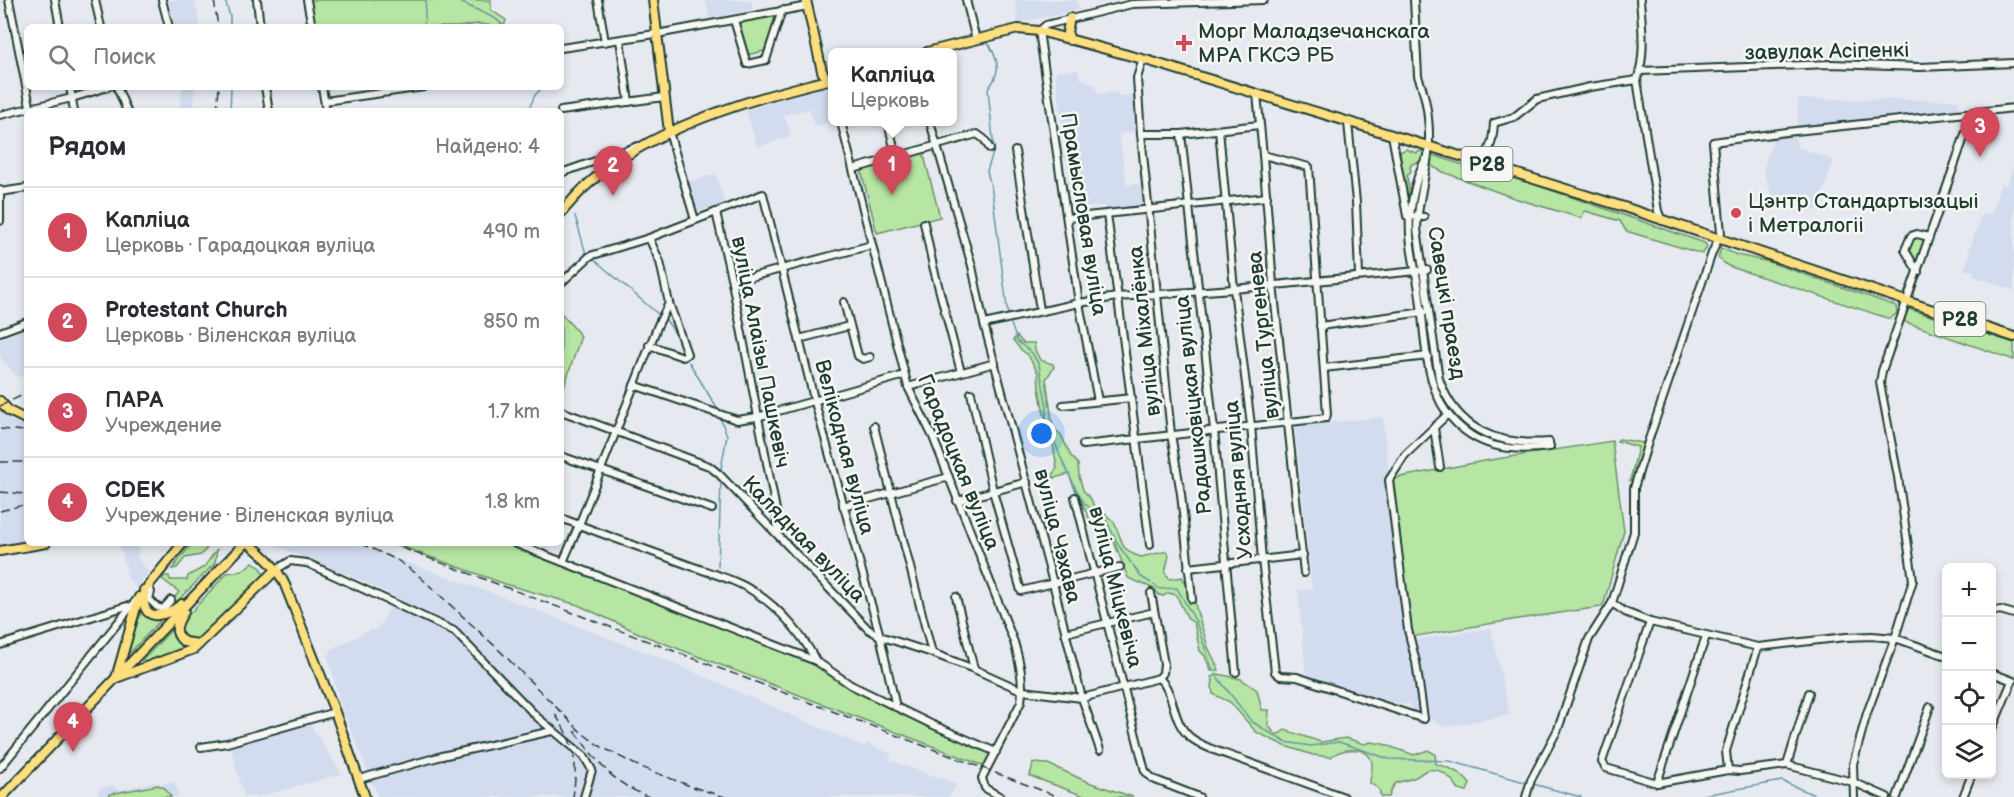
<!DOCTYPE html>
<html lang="ru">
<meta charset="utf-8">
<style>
:root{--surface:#fff;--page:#f2f2f3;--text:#2b2b33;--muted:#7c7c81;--line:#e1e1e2;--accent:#d1495b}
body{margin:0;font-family:"Balsamiq Sans",sans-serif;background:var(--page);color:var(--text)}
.controls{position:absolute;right:18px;bottom:18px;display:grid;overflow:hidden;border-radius:9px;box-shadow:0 3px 9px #0003}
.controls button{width:54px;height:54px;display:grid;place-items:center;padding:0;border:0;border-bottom:2px solid var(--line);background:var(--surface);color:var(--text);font:30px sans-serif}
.you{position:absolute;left:1042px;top:434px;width:21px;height:21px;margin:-15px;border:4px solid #fff;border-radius:50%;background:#1a73e8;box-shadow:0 0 0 9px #1a73e833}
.badge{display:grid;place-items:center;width:39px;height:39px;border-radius:50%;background:var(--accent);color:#fff;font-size:20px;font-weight:700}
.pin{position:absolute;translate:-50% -50px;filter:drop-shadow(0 2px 3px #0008)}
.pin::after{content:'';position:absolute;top:32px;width:21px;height:18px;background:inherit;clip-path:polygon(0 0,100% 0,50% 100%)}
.popup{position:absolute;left:828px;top:48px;width:129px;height:78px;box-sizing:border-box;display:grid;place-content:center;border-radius:9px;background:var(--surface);filter:drop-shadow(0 2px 4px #0005);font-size:20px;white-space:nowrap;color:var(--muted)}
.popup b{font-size:22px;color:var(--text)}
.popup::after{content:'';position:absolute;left:50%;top:100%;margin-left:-12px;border:12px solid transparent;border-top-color:var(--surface)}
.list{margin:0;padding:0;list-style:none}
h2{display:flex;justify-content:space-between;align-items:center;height:78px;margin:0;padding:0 24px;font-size:26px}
h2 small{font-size:20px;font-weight:400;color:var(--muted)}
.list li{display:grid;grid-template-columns:39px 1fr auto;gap:18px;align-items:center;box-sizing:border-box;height:90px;padding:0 24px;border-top:2px solid var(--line)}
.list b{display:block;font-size:22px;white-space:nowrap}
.list p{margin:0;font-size:20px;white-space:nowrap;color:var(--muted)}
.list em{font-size:20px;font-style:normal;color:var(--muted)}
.icon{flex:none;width:33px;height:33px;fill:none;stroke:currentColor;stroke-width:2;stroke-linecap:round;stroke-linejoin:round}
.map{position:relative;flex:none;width:2014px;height:797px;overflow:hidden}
.search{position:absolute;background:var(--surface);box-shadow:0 3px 9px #0003;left:24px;top:24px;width:540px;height:66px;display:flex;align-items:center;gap:15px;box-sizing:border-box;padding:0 21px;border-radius:9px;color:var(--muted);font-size:22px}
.panel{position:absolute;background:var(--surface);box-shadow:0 3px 9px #0003;left:24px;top:108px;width:540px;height:438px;border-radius:9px}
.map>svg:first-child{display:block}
.built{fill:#d3dcee}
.green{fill:#b7e5a3;stroke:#6b916c;stroke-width:1.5}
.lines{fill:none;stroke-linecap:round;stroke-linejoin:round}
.stream{stroke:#6595a7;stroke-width:1.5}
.minor-casing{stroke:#1f3d34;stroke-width:10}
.major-casing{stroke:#1f3d34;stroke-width:12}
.minor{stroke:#f6f6f2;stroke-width:6}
.major{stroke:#fedf80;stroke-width:8}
.rail{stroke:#1f3d34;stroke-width:1.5;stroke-dasharray:9 4.5;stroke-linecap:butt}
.poi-dot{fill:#d1495b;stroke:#f6f6f2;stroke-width:2}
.labels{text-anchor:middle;stroke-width:5;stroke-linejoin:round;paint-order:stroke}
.shield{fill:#f6f6f2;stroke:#60746d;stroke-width:1.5}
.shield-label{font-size:20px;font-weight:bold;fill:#1f3d34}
.poi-label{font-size:21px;fill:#1f3d34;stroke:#f6f6f2;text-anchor:start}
.street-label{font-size:21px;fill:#1f3d34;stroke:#f6f6f2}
</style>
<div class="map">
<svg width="2014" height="797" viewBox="0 0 2014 797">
<rect width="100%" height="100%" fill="#e6eaf0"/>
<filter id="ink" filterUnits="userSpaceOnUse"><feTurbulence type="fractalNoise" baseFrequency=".0167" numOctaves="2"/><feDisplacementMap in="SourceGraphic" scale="12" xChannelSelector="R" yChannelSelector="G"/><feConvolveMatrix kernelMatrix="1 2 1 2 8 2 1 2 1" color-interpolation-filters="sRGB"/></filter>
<g filter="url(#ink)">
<g class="built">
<path d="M168,0H194L200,22V27H175Z"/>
<path d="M703,0H751L753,10L709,18L706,3Z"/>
<path d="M1015,0H1077L1079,10L1018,23Z"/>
<path d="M1078,70L1080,78L1094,84L1099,94L1117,92L1118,96L1137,94L1140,131L1119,134L1127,185L1144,183L1147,206L1105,210L1104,206L1073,208L1067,164L1064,155H1066L1064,136L1055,71Z"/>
<path d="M182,87H195L193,111H180Z"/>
<path d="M820,87L832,93V122L814,126L809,109L784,115L792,136L757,147L746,110Z"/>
<path d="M1798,99L1959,100L1960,110L1797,129Z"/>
<path d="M1794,134L1798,147L1834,160L1817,211L1772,197L1763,170L1773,139Z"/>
<path d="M2014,163V290L1972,276L1974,272L1964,269L1970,251L1967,249L1968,247L1970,248L1981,216L1983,213L1991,214L2001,183L2007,185Z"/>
<path d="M716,174L725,204L695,213L685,183Z"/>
<path d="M27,327V372L18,378L0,357V340Z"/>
<path d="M0,411L27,425V505L23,507L27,523V540L0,546Z"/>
<path d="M1383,417L1406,641L1491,628L1510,715L1445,727L1412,711L1409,701L1407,705L1389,702L1306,677L1298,590L1312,589L1295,426Z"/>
<path d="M139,543L138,558L149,573L136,588L128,578L120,546Z"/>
<path d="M275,543H354L498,595L676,664L864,747L867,743L891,754L890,760L957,784L949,797H378L340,704L328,656L333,648L370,630L378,629L395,597L361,580L278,547Z"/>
<path d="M309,722L342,774L258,797H244L230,744Z"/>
<path d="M175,781L179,797H98V789L112,785L120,790L154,782L162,784Z"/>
</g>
<g class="green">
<path d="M310,0H491V10L506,20L504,27L478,24L458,27H315Z"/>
<path d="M778,14L764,51L746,55L737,22Z"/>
<path d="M1406,149L1416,153L1421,151L1469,167L1479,166L1516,178L1702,242L1706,244L1707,248L1702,254L1626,231L1620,221L1585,211L1581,218L1514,198L1443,172L1422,161L1412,164L1410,167L1411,171L1407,176L1410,196L1407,197L1400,164V152Z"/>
<path d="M923,152L940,217L877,233L861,170Z"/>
<path d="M1919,237L1923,239L1924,243L1917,264L1908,251L1913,240Z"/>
<path d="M1721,248L1737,255L1769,262L1896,306L1897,313L1890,319L1728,266L1718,258Z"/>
<path d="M1909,309L2014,343V360L1905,322V312Z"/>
<path d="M561,313L581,336L561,396Z"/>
<path d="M1017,336L1023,343H1034L1035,350L1040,360L1053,364L1054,367L1046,379L1053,427L1061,435L1071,456L1078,464L1079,476L1083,490L1091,499L1095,509L1105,514L1114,522L1124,547L1133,554L1141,557L1167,551L1169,555L1165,573L1170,579L1182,577L1194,597L1196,608L1208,647L1219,670L1211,671L1205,656L1200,651L1194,623L1188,619L1176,595L1169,593L1163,596L1159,595L1155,589L1128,578L1113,539L1107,538L1101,522L1090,521C1084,504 1074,491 1069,474L1054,478L1052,475L1057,468L1050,427L1044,414L1039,388L1038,373L1028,355L1020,349L1013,340Z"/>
<path d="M1619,439L1643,443L1644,445L1632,482L1630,481L1638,447L1617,441Z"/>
<path d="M1612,441L1624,531L1604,603L1601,607L1518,619L1411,637L1392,484L1395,478L1484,461Z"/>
<path d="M192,543H211L201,555L185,558L177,568L172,569Z"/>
<path d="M392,543H508L815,663L854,690L902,714L995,754L987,767L645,636L578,605L508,585Z"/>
<path d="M217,549L215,563L171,608C164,613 157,612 150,608L148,601L166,608L179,592L162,579L165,576H169L170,580H187L188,576L204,567Z"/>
<path d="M253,562L261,568L264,575L200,640L189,641L179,633L182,622L227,573L242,571Z"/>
<path d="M142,610L149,617L160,619V621L124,659Z"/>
<path d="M173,628L179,643L189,648L142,666V661Z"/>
<path d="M1218,674L1241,679L1257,690L1262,710H1269L1268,725L1275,734H1279L1285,730L1321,742L1346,738L1364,744L1371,742L1383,744L1414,755L1428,750L1435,754L1436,764C1449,767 1462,773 1470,784L1467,791L1459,790C1453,779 1439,765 1425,771C1421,773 1417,777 1413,778C1397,784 1395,778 1389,797H1381L1379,789L1370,783C1370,775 1374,767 1371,759C1365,745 1340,749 1331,757L1313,755L1285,746L1256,732L1230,702L1213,694L1212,687L1213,680L1211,677Z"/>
<path d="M1033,763L1048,764L1088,782L1133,797H1087L1030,776Z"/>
<path d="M158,785L165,788L171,797H109L110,794Z"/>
</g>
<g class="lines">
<g class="stream">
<path d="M225,0L230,16V27"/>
<path d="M456,0L496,19L505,27"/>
<path d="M971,9V0"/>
<path d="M974,19L980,34"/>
<path d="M424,27L426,0"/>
<path d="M982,42L989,44C999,61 1001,73 988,89L994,150L987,171L992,191L1008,315"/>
<path d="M230,111L231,87"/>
<path d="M528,111L535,95L543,87"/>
<path d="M575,216L586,254"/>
<path d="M596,261L659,315"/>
<path d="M666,320L679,339"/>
<path d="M1011,324L1017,341L1032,353L1039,365L1047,407L1046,417L1060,456L1076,489L1085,504L1106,520L1119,546L1131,563"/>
<path d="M689,362L718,410"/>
<path d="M720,418L727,435L721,469"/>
<path d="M1133,565L1140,576L1151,583"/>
<path d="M718,567L721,481"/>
<path d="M1154,585L1160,589L1177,588L1196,622L1213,671"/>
<path d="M1215,674L1251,721L1285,742L1311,746L1339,742L1389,759L1450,761L1528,783"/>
<path d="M1533,784L1581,797"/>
<path d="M1693,797L1782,781L1819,797"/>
</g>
<g class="minor-casing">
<g id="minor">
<path d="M9,0L31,111"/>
<path d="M55,0L60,27"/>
<path d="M95,0L101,27"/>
<path d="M162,0L169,27"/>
<path d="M257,0L260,27"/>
<path d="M307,0L312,27"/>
<path d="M598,0L605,42"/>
<path d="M966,0L976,40"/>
<path d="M1414,0L1418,76C1430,106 1432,142 1425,173C1422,192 1417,210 1417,229L1439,379C1457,431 1498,446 1549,442L1550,447"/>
<path d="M1640,0C1642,26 1646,55 1637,80L1658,211L1662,221"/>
<path d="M734,20L747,64L766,60L782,10"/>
<path d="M620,40L629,102"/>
<path d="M561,48L662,33L808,6"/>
<path d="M1143,59L1137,78L1141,134L1171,434L1181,494L1192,599"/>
<path d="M1640,71L1831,64L1920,67L2014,63"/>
<path d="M70,87L74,111"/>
<path d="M117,87L127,111"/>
<path d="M265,87L269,111"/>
<path d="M322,87L326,111"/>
<path d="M1257,94L1263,155L1273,284L1304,573"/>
<path d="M325,101L424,87"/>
<path d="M561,111L664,97"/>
<path d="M0,115L72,98L108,87"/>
<path d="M841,122L908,387L933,437L1014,642C1020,662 1024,681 1021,702L982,778L985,788L1001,797"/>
<path d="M888,122L896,156"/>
<path d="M930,122L972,266L984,324L1053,583L1082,698L1100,750"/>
<path d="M1348,123L1356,202L1359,275"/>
<path d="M1219,130L1234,289L1251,425L1262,560L1275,672L1280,676L1297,677L1424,719L1416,662L1408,630L1389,480L1405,455L1448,414"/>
<path d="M669,132L695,220"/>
<path d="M1141,134H1181L1259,125"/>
<path d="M1181,134L1214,430L1236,672"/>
<path d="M1392,135L1407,216L1424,217"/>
<path d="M1015,151L1040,310"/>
<path d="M1425,160C1416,177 1412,198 1410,217C1408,241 1415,267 1419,290C1424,323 1424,367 1438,397C1442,407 1449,416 1456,423C1483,450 1515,451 1550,447"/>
<path d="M1482,162C1491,149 1493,139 1494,123L1514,117L1537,99L1590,87L1637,80"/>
<path d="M853,169L977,134L984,139L990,149"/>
<path d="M561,173L638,146"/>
<path d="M0,190V221"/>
<path d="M0,192L27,188"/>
<path d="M716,212L732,282L777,515L778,534"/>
<path d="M1107,214L1150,545"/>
<path d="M1067,218L1267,197"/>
<path d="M924,223L933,266L961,372"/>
<path d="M1918,272L1905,250L1911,236L1917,234L1929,237"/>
<path d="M732,282L872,245"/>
<path d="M561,283L590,256L649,238L763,194L814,399L880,636L896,707"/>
<path d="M844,302L858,356L863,359L870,357"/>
<path d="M984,324L1079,303L1117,297L1234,289L1427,270"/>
<path d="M1320,326L1424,312"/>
<path d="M0,332L27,322"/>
<path d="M799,339L849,326"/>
<path d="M649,345L683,357L687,354L669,303"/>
<path d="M1324,368L1428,356"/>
<path d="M634,385L737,420L757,417L905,375"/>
<path d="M908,387L995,363"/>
<path d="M971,393L993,491L1021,591L1120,567"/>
<path d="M1098,401L1079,303L1039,31L1046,25L1132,4L1264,0"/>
<path d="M1063,405L1132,398"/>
<path d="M561,411L709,466L719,474L868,629L880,636L932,653L974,669L1023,691L1082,698L1159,678"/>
<path d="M874,426L932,653"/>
<path d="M1434,428L1440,467"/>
<path d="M1083,445L1326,418L1327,414L1309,167L1263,155"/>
<path d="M561,456L712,509"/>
<path d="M1075,497L1145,771L1153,779L1199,797"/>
<path d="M957,501L1027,482"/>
<path d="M843,506L949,477"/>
<path d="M561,518C604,535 648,550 691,566C713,574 737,580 756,593C780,609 803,635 816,661"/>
<path d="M514,543L816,661L851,685L931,724L996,752"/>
<path d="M563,562L579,525L658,325L669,303L660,262L649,238"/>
<path d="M1188,568L1303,555"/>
<path d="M277,569L290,561L307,563L454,631L537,717L584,756L592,770L584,797"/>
<path d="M148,586L151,592L149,599L157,607L163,609L171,600"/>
<path d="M1151,593L1164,664L1163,673L1159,678"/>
<path d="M956,597L974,669"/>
<path d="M1612,603L1625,612L1650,622L1758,647L1846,637L1872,636L1895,638L1946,656"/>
<path d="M1992,612L2000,610L2014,614"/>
<path d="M1650,622L1602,762L1606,768L1657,783L1728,770L1740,771L1787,765L1853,782L1887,797"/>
<path d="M1065,633L1154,612"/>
<path d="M0,645L127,606"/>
<path d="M1992,673L2013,681"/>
<path d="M1159,678C1176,694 1171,721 1190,737C1205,749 1227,754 1245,761C1278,773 1311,785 1344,797"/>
<path d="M1992,729L2012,681"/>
<path d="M201,747L227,743L335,712"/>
<path d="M1787,765L1809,693"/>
<path d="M0,768L138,598"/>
<path d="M1728,770L1726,751L1758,647"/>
<path d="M359,779L442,756L552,731"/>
<path d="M1657,783L1706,636"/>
<path d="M1526,797L1531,780L1558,729L1589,639L1612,603L1634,532V488L1648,442L1712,253L1721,233L1713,142L1786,132L2014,108"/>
<path d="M1854,797L1853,764L1867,713L1895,638L1913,580L1898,477L1880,383L1882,371L1973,112"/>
<path d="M1897,797L1930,707"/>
<path d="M1963,797L1972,774"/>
</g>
</g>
<g class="major-casing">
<g id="major">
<path d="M653,0L669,132"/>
<path d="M806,0L822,71L827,80"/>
<path d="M1070,40L1067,32L1070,18"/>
<path d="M927,52L1018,29L1039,31L1146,60L1428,146L1624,207L2014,337"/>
<path d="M561,213C569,204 577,194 586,186C647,129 752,98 832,79"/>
<path d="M0,401L9,411L27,420"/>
<path d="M249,543C264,556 277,567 285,585L335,712L365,797"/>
<path d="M0,551L46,543"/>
<path d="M148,586L183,543"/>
<path d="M144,590C140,624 163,618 182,604"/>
<path d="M184,612C177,623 172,632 184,642L199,644"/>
<path d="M119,677L194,649L277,569"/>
<path d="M116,678L139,597"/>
<path d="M2,797L245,543"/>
</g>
</g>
<use href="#minor" class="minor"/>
<use href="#major" class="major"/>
<g class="rail">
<path d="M214,0L218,27"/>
<path d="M217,111L219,87"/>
<path d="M0,406L27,393"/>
<path d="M0,429L27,431"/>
<path d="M0,462H27"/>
<path d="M0,492L27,494"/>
<path d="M0,511L27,504"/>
<path d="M360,543L397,560L417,574L497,648L581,732L598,745L636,765L690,786L725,797"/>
<path d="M389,543L1059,797"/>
<path d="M555,714C575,744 578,762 573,797"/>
<path d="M575,731C597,762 612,783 649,797"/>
</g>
</g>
</g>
<g class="poi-dot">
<path d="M1181 34h6v6h6v6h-6v6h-6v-6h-6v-6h6z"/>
<circle cx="1736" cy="213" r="6"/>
</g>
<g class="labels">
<g class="shield">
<rect x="1461.5" y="147" width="51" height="34" rx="4.5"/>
<rect x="1934.5" y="302" width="51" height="34" rx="4.5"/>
</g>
<g class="shield-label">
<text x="1487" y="171">Р28</text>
<text x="1960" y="326">Р28</text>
</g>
<g class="poi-label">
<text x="1198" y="38">Морг Маладзечанскага<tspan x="1198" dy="24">МРА ГКСЭ РБ</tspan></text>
<text x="1748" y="208">Цэнтр Стандартызацыі<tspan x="1748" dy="24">і Метралогіі</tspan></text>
</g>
<g class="street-label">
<text transform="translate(1827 51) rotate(-1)" y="7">завулак Асіпенкі</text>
<text transform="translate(1084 214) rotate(81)" y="7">Прамысловая вуліца</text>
<text transform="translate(1447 303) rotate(81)" y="7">Савецкі праезд</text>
<text transform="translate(1144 331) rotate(-96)" y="7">вуліца Міхалёнка</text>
<text transform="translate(1263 335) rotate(-96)" y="7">вуліца Тургенева</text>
<text transform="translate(761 352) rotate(79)" y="7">вуліца Алаізы Пашкевіч</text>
<text transform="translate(1193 405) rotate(-96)" y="7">Радашковіцкая вуліца</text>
<text transform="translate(845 447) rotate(75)" y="7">Велікодная вуліца</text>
<text transform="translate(959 462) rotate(68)" y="7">Гарадоцкая вуліца</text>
<text transform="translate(1238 480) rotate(-95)" y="7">Усходняя вуліца</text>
<text transform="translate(1058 536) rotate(76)" y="7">вуліца Чэхава</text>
<text transform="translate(804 539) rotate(46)" y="7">Калядная вуліца</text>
<text transform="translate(1116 587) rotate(76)" y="7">вуліца Міцкевіча</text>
</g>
</g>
</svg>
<div class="controls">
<button>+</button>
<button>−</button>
<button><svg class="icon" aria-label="locate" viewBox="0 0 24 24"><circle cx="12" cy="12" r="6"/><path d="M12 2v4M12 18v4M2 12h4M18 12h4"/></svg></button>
<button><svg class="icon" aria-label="layers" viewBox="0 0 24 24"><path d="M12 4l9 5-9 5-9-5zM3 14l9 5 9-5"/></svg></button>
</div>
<div class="you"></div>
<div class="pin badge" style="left:892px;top:195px">1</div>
<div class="popup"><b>Капліца</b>Церковь</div>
<div class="pin badge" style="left:613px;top:196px">2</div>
<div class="pin badge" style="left:1980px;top:157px">3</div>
<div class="pin badge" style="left:73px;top:752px">4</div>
<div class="search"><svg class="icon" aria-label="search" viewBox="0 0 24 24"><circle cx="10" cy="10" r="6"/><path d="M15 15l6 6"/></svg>Поиск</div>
<section class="panel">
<h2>Рядом<small>Найдено: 4</small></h2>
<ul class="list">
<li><span class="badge">1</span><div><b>Капліца</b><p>Церковь · Гарадоцкая вуліца</p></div><em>490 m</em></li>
<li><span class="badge">2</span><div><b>Protestant Church</b><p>Церковь · Віленская вуліца</p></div><em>850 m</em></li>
<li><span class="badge">3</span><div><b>ПАРА</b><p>Учреждение</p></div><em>1.7 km</em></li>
<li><span class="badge">4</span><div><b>CDEK</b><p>Учреждение · Віленская вуліца</p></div><em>1.8 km</em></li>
</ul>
</section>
</div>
